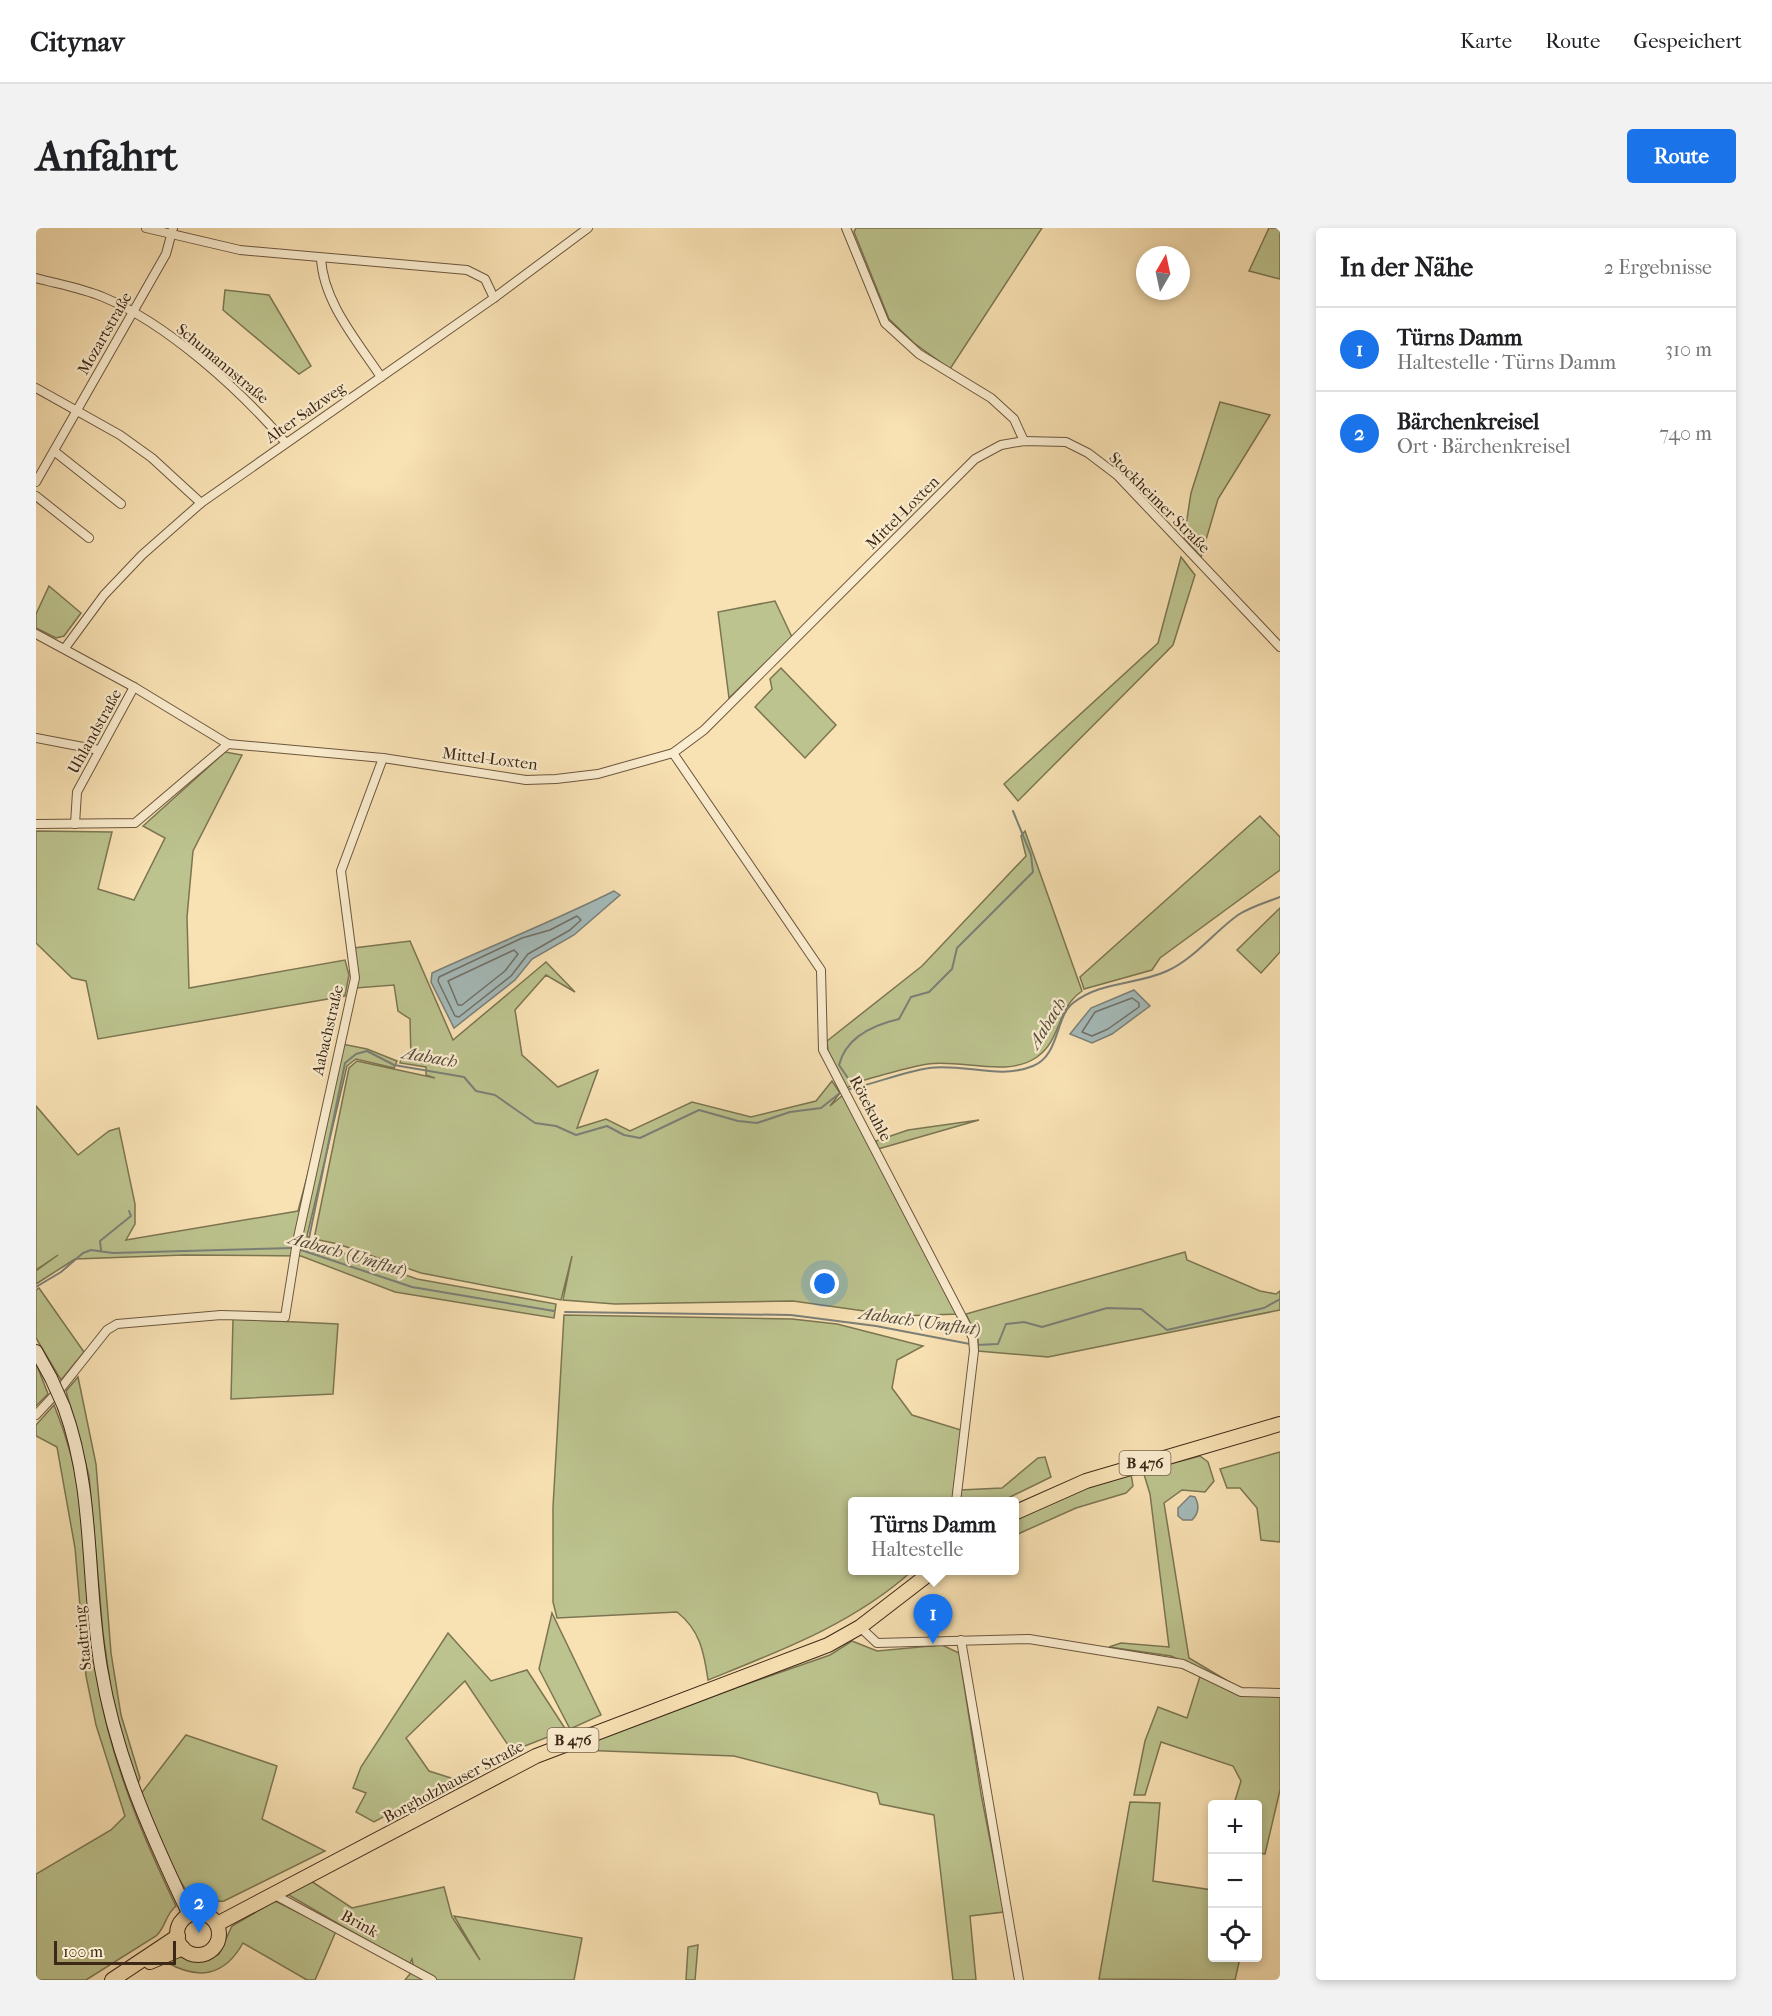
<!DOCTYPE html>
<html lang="de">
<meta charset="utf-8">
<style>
:root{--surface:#fff;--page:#f2f2f2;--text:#202124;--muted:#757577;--line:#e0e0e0;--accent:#1a73e8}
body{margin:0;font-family:"IM FELL French Canon",serif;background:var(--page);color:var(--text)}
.controls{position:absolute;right:18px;bottom:18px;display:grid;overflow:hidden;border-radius:6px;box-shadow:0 3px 9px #0003}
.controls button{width:54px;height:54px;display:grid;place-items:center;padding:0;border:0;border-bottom:2px solid var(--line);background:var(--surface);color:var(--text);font:30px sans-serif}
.compass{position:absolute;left:1100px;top:18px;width:54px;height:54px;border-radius:50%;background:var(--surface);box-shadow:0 3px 9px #0003;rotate:9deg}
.scale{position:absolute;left:18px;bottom:15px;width:122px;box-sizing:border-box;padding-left:6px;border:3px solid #3d2717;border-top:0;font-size:16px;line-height:21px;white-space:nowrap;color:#3d2717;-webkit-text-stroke:4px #faecce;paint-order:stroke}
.you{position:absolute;left:789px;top:1056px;width:21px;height:21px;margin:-15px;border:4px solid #fff;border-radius:50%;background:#1a73e8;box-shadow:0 0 0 9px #1a73e833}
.badge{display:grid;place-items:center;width:39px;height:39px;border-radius:50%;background:var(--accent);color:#fff;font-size:20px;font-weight:700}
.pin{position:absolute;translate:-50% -50px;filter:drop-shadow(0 2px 3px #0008)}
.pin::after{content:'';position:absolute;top:32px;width:21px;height:18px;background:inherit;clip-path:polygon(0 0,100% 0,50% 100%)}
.popup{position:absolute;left:812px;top:1269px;width:171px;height:78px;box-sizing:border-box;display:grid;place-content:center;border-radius:6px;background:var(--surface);filter:drop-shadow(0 2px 4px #0005);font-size:20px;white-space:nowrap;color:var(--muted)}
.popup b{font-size:22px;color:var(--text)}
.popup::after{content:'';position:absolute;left:50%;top:100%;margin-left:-12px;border:12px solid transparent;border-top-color:var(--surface)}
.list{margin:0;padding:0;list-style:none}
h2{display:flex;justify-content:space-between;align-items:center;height:78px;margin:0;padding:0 24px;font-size:26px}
h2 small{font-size:20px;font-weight:400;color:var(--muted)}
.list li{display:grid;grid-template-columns:39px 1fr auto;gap:18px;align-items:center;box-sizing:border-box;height:84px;padding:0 24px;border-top:2px solid var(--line)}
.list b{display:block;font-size:22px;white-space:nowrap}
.list p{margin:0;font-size:20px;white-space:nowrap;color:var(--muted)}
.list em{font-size:20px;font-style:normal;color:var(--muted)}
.icon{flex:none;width:33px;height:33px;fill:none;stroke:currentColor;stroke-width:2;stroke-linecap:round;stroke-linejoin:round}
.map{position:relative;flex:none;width:1244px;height:1752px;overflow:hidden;border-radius:6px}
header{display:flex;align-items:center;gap:36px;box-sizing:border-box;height:84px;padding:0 30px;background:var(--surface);border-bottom:2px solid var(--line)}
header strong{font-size:28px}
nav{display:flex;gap:33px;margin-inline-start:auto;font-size:21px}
.intro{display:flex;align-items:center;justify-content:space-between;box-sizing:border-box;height:144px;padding:0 36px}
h1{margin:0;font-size:42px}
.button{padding:15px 27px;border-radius:6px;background:var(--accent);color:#fff;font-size:21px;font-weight:700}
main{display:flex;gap:36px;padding:0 36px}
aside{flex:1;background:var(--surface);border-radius:6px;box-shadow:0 3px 9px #0003}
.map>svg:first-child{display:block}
.green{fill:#bcc38e;stroke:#7c7552;stroke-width:1.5}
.water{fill:#a4bab9;stroke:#7b7f78;stroke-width:1.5}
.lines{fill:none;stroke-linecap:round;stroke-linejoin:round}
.shore{stroke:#707068;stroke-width:1.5}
.stream{stroke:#7b7f78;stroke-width:2}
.street-casing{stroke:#6c563e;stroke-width:10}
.secondary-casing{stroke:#3d2717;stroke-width:14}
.primary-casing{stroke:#3d2717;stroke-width:16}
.street{stroke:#faecce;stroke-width:8}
.secondary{stroke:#faecce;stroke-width:12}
.primary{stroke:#f8e1b3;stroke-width:14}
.secondary-bridge-casing{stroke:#3d2717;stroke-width:14;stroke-linecap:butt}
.secondary-bridge{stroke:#faecce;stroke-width:12}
.labels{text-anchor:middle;stroke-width:4.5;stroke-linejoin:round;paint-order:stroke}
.shield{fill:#faecce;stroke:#76624e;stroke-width:1.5}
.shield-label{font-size:15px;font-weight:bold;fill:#3d2717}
.street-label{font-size:16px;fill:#3d2717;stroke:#faecce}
.water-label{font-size:18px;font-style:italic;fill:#574c40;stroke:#faecce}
</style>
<header>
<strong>Citynav</strong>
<nav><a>Karte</a><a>Route</a><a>Gespeichert</a></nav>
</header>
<div class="intro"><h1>Anfahrt</h1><a class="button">Route</a></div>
<main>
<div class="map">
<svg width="1244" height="1752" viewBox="0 0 1244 1752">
<rect width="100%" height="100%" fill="#f8e1b3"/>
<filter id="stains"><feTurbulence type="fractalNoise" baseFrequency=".00333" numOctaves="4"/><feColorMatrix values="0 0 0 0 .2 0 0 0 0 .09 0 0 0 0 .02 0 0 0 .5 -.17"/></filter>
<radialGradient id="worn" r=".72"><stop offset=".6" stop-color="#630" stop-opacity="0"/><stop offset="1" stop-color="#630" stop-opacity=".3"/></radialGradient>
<g class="green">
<path d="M820,0H1006L914,141L878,115L853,91L818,4Z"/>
<path d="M1233,0H1244V51L1213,43Z"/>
<path d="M189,62L233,67L275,138L263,146L187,82Z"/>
<path d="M1184,174L1234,187L1182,271L1165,329L1148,310L1155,265Z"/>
<path d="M1145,329L1159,347L1137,417L982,573L968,556L1122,415Z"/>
<path d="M13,358L45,385L28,408L20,410L0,400V386Z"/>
<path d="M739,373L756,409L693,470L682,384Z"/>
<path d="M745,440L800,497L769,530L719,479L736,461L734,451Z"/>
<path d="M189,524L206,527L157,623L151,689L153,760L309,732L313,747L309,768L62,811L50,753L36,750L0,715V603L76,604L62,661L98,672L129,610L107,598Z"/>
<path d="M1224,588L1244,609V642L1124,730L1116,742L1048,761L1044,749Z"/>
<path d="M989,603L1046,763C1020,781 1026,811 1001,829C971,850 926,831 892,836C868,840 844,848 821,854L811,860L792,823L791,813L886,738L990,628L985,608Z"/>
<path d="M1244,680V724L1225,745L1201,722Z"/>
<path d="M374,713L417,812L510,734L539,764L510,747L479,782L486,827L522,859L562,842L541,900L570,891L594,903L656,874L715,889L780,873L796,853L804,865L794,878L807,867L923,1086L864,1088L757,1073L579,1076L527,1072L536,1028L525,1072L385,1045L302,1016L278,1011L313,840L321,833L399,850L390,847V839L364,835L365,831H375L374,791L362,783L358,757L320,760L318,720Z"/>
<path d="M306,816L331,821L361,833L358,840L320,831L311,838L271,1008L278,1018L302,1023L381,1051L520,1076L518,1090L359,1064L265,1028L148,1027L39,1031L0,1056V1043L22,1027L0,1042V878L42,927L73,903L83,900L99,976V996L90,1012L262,983Z"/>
<path d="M943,892L842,921L840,913L872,902Z"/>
<path d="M1149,1024L1151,1032L1224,1063L1240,1066L1244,1063V1082L1012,1129L942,1123V1112L930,1086Z"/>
<path d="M3,1060L48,1124L25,1152L0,1110V1062Z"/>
<path d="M528,1087L756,1091L801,1096L887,1118L861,1132L856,1160L876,1187L925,1202L916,1273L816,1274V1342L876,1343C817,1396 744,1423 672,1452C668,1424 664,1402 641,1384L521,1390L517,1374V1279Z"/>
<path d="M197,1091L302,1096L297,1166L195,1171Z"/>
<path d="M0,1135L12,1166L0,1178Z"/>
<path d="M42,1149L60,1236L75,1425L85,1487L104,1550L101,1558L77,1476L67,1405L53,1248L30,1163Z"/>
<path d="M18,1177C32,1211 41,1245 46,1282C55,1339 52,1398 62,1455C75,1533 106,1607 140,1678C129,1687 130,1699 120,1708L50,1752H0V1646L75,1602L89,1588L60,1497L50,1448L39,1320L21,1219L0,1208V1197Z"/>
<path d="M1244,1224V1314L1225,1312L1221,1280L1204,1260H1191L1184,1241Z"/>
<path d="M1164,1228L1172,1234L1178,1253L1169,1264L1146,1262L1128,1275L1153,1430L1205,1461L1244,1462V1562L1229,1626L1223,1625L1222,1576H1198L1205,1553L1197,1538L1125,1514L1109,1567H1098L1109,1513L1122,1479L1151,1490L1166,1442L1135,1428L1073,1419L1085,1415L1133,1419L1114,1266L1107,1243Z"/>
<path d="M1009,1229L1015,1249L966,1273L923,1274L924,1262L966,1260L1002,1230Z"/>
<path d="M1087,1246H1095L1097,1258L1090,1265L1040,1280L982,1306L978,1293L1009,1276Z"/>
<path d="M516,1385L565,1487L534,1501L503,1441Z"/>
<path d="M412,1405L455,1453L491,1442L530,1502L476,1523L429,1453L370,1510L393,1543L418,1551L338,1594L320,1584L330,1565L317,1560L325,1539Z"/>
<path d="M816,1413L841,1423L906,1417L923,1425L945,1566L968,1684L934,1688L940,1752H917L898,1587L844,1576L841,1565L698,1528L543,1522L539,1519L573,1504L794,1427Z"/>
<path d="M150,1507L241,1538L226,1591L289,1623L188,1673C176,1675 167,1668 155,1670L141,1648L104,1567Z"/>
<path d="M1094,1574L1124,1575L1117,1653L1176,1662V1730H1204L1199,1752L1063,1751Z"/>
<path d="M275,1653L316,1680L408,1659L416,1689L444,1732L418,1688L546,1710L538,1752H369L378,1741L376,1731L373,1737L251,1666Z"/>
<path d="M239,1673L300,1703L279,1752H271L207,1715C188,1749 162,1752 130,1734L145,1727L172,1732L183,1726L196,1698Z"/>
<path d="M662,1717L659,1752H650L652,1719Z"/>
</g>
<g class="water">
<path d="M578,663L584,667L538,707L496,731L479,752L418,800L395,754L396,745C457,717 518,693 578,663Z"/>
<path d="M1098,762L1114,778L1076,806L1056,815L1034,806L1055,780Z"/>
<path d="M1154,1268L1159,1269C1164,1278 1163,1285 1156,1292H1147L1142,1288V1280Z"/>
</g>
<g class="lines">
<g class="shore">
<path d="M541,688L545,692L534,702L492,726L475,748L423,789L419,788L402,753L403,749L486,710L514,702Z"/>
<path d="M478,722L482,726L469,743L426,777H422L412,753Z"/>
<path d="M1096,770L1103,775V779L1072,801L1056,808L1046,804L1059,784Z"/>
</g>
<g class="stream">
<path d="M818,859L803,837C810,809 837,797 863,791L875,769L893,764L916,741L921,720L997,644L995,627L977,583"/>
<path d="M814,861C841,855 867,844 893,840C928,835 963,852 997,838C1024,827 1019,789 1037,775C1064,753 1101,757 1131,743C1158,731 1178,704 1202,687C1214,679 1231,674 1244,669"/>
<path d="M273,1010L309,835L320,826L331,823L358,837L428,849L440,863L459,867L499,895L520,898L540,907L571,898L588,907L604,910L663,882L702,893L721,895L754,884L785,880L804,865"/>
<path d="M262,1021L376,1059L518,1083"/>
<path d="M65,1022L64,1013L95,988L93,983"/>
<path d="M0,1059L25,1044L47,1025L55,1022L77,1025L257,1020"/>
<path d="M529,1084L755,1087L840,1098L934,1116"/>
<path d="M940,1117L962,1116L970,1096L988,1094L1006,1099L1071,1080L1105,1081L1131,1102L1228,1080L1244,1071"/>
</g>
<g class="street-casing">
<g id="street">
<path d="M110,0L204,22L431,42L449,51L458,70"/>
<path d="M810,0L849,95L883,126L955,170L978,191L988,213"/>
<path d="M285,30C287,74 322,114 345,149"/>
<path d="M0,50C22,56 46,60 67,69C132,96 204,162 250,215"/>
<path d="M0,160L84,207L116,230L165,275"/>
<path d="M18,223L85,276"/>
<path d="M0,254L130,26L137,0"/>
<path d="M0,268L53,310"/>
<path d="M0,406L98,459L192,516L347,530L490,552L520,551L562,546L637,525L668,502L939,231L965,217L988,213L1030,214L1052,225L1081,247L1244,419"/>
<path d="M29,420L68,367L106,327L165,275L458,70L552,0"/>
<path d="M0,510L63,522"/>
<path d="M637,525L785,742L787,822L937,1110L938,1123L920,1274"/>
<path d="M0,596L99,595L192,516"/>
<path d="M39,596L41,564L98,459"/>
<path d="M0,1187L25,1160L71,1102L81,1096L185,1087L249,1089L261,1014L319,750L305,643L347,530"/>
<path d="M824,1399L841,1415L993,1411L1147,1436L1205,1464L1244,1465"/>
<path d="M925,1412L983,1752"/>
<path d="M237,1666L396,1752"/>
</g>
</g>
<g class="secondary-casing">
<g id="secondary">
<path d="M0,1123L15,1150"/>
<path d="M28,1179C59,1264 50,1352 65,1440C80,1530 114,1605 153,1687"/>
</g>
</g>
<g class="primary-casing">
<g id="primary">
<path d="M978,1285L1050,1253L1244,1196"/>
<circle cx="162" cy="1706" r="21"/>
<path d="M181,1696L500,1528L792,1417L824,1399L898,1342"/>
<path d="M114,1734L147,1720"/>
<path d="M76,1752L142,1708"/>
</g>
</g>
<use href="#street" class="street"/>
<use href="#secondary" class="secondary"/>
<use href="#primary" class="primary"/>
<g class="secondary-bridge-casing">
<path id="secondary-bridge" d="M15,1150L28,1179"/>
</g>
<use href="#secondary-bridge" class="secondary-bridge"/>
</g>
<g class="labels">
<g class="shield">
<rect x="1083.5" y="1223" width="51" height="24" rx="4.5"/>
<rect x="511.5" y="1500" width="51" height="24" rx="4.5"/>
</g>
<g class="shield-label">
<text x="1109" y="1240">B 476</text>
<text x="537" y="1517">B 476</text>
</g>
<g class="street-label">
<text transform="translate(68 105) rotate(-60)" y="6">Mozartstraße</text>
<text transform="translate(187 135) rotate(40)" y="6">Schumannstraße</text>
<text transform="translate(269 184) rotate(-35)" y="6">Alter Salzweg</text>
<text transform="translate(1124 274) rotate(45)" y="6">Stockheimer Straße</text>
<text transform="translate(866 284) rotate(-45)" y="6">Mittel-Loxten</text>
<text transform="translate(58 503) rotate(-61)" y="6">Uhlandstraße</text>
<text transform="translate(454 530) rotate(7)" y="6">Mittel-Loxten</text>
<text transform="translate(291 802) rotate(-77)" y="6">Aabachstraße</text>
<text transform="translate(835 880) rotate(62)" y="6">Rötekuhle</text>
<text transform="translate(46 1410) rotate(-96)" y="6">Stadtring</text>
<text transform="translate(417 1553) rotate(-28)" y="6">Borgholzhauser Straße</text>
<text transform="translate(324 1695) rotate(29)" y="6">Brink</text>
</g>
<g class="water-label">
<text transform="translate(1011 795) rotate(-58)" y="6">Aabach</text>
<text transform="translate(394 829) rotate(10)" y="6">Aabach</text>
<text transform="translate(312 1026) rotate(16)" y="6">Aabach (Umflut)</text>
<text transform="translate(884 1093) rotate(8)" y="6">Aabach (Umflut)</text>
</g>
</g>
<rect width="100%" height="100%" filter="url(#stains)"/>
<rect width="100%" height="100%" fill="url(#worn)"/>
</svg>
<div class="controls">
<button>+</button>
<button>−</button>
<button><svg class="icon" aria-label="locate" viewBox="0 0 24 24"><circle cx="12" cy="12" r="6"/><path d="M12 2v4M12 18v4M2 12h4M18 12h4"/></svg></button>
</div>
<svg class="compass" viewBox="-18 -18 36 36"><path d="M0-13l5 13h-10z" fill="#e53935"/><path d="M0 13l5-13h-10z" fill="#757577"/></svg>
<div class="scale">100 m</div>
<div class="you"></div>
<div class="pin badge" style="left:897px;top:1416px">1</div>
<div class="popup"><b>Türns Damm</b>Haltestelle</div>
<div class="pin badge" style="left:163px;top:1705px">2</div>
</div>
<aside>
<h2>In der Nähe<small>2 Ergebnisse</small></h2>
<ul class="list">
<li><span class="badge">1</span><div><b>Türns Damm</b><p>Haltestelle · Türns Damm</p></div><em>310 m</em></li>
<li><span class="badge">2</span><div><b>Bärchenkreisel</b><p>Ort · Bärchenkreisel</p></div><em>740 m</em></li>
</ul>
</aside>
</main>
